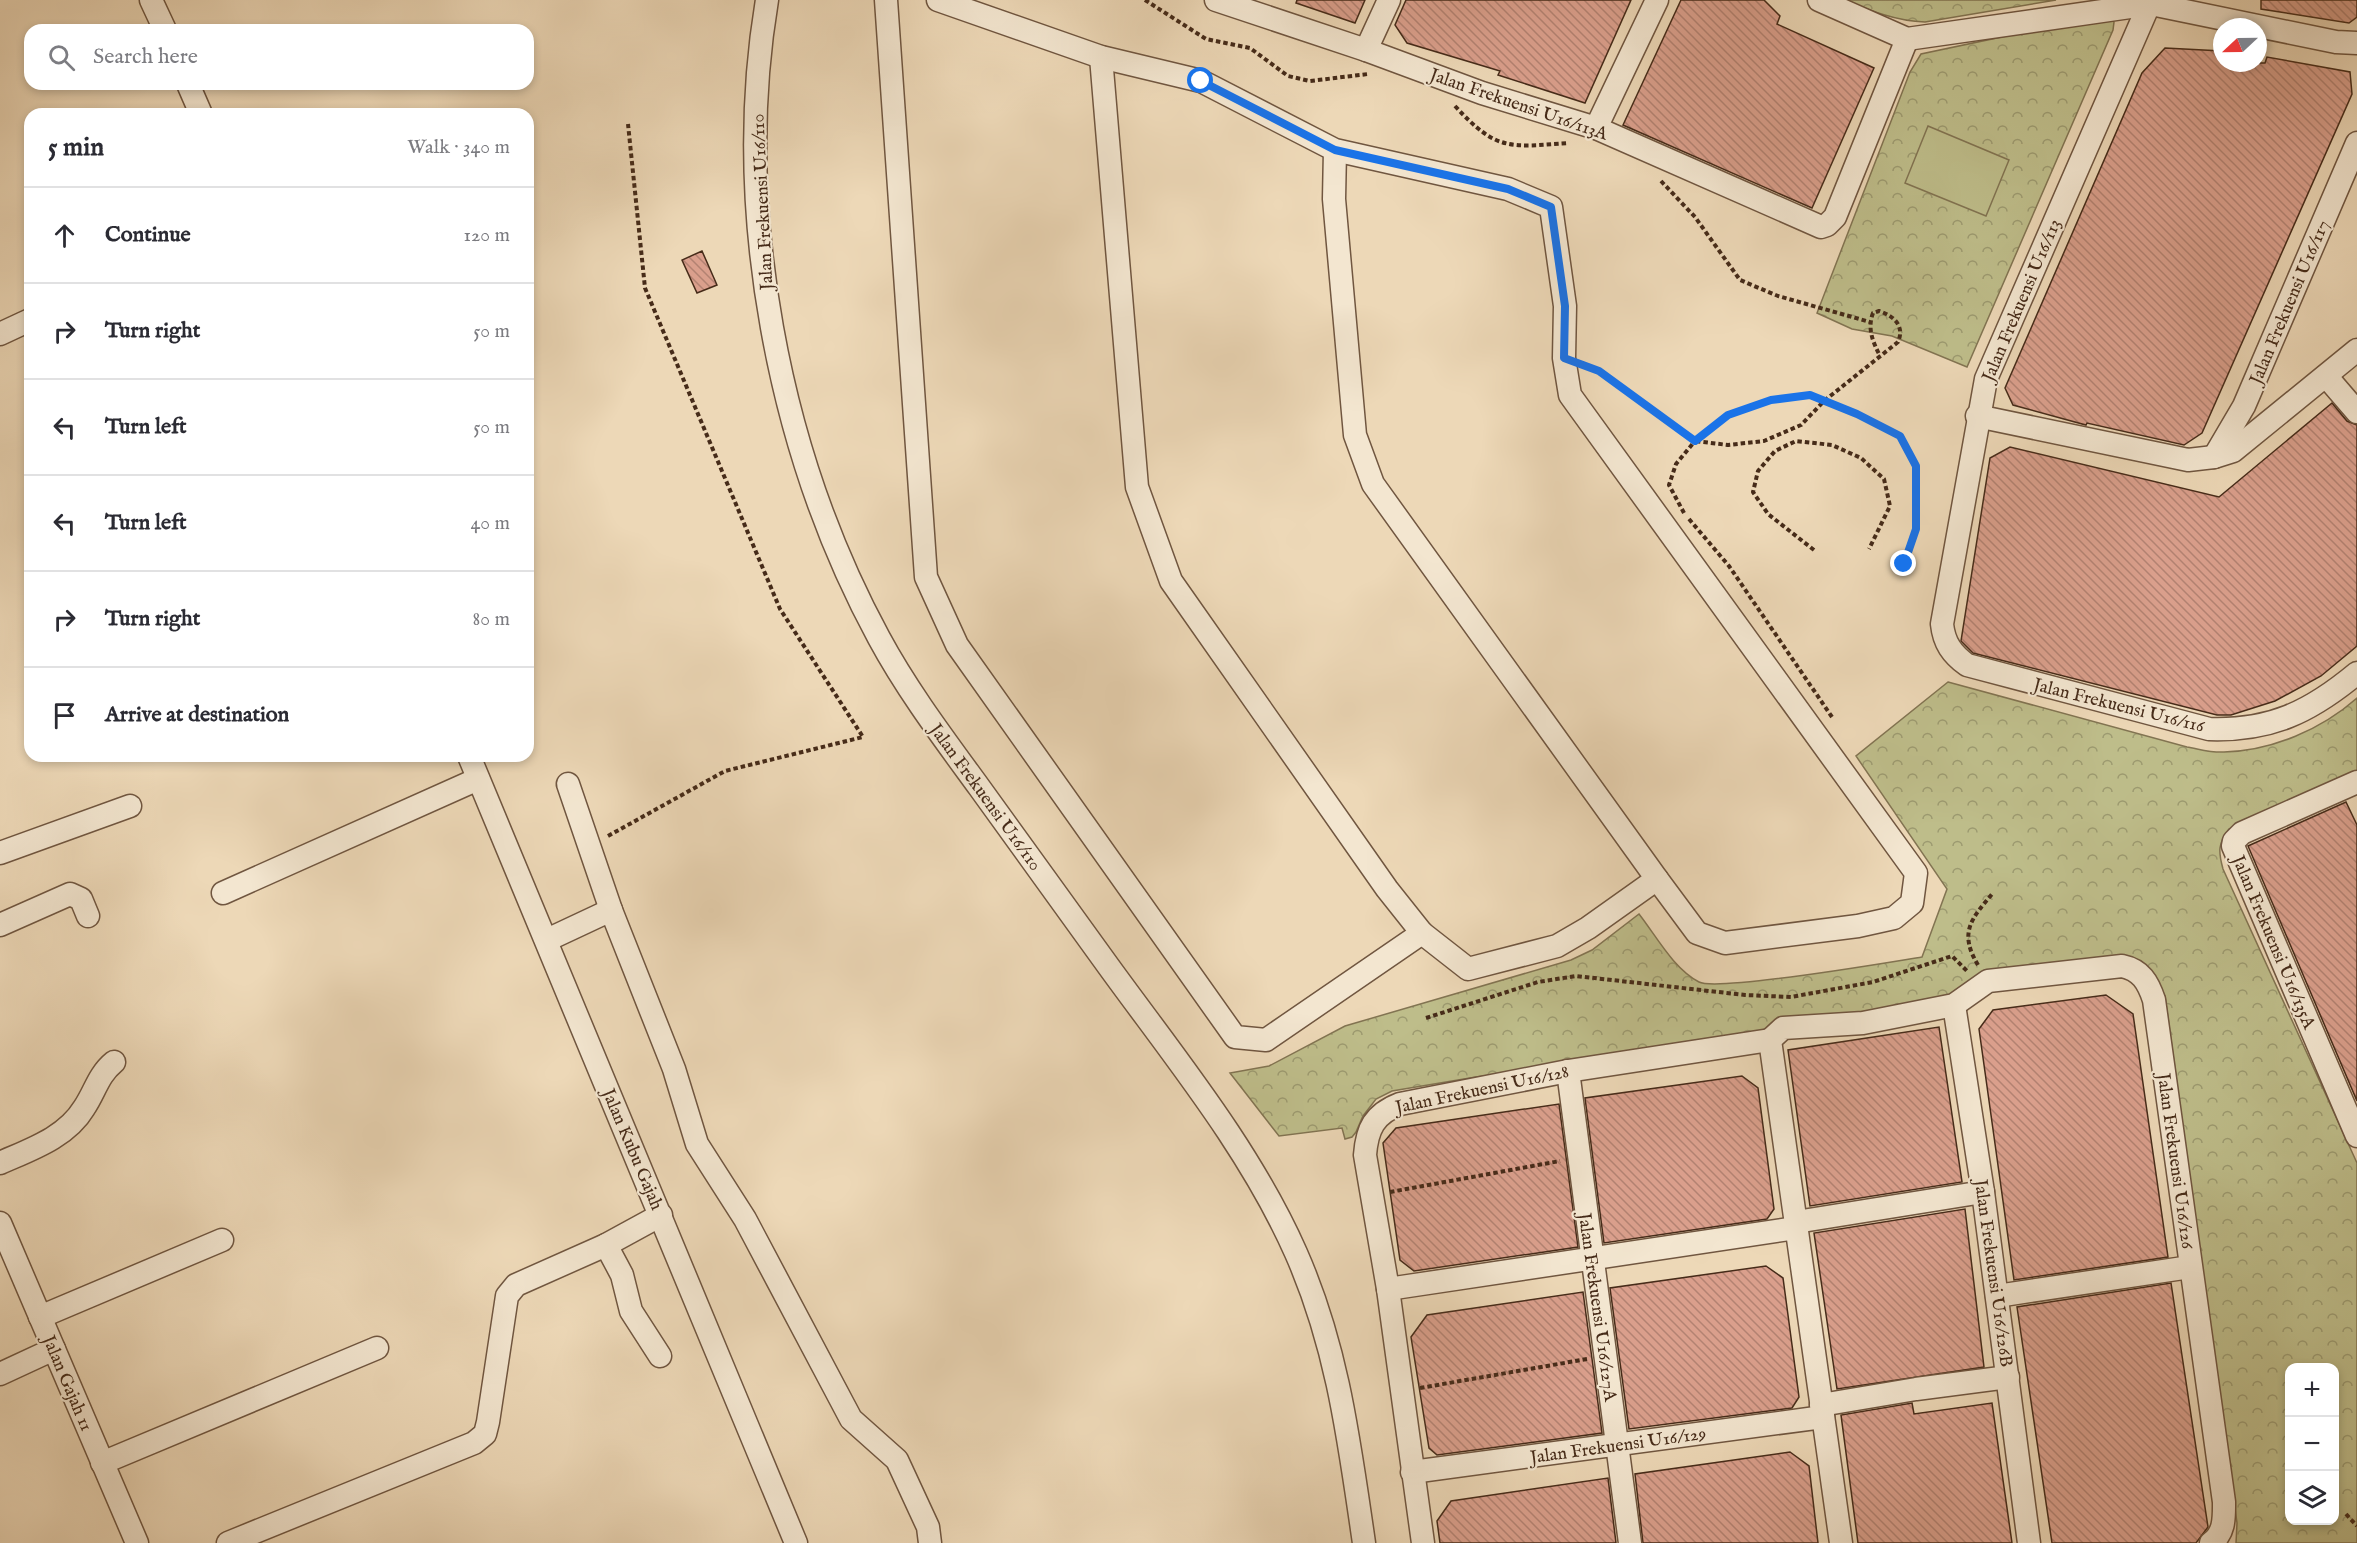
<!DOCTYPE html>
<meta charset="utf-8">
<style>
:root{--surface:#fff;--page:#f7f7f7;--text:#2b2b33;--muted:#7c7c81;--line:#e1e1e2}
body{margin:0;font-family:"IM FELL English",serif;background:var(--page);color:var(--text)}
.controls{position:absolute;right:18px;bottom:18px;display:grid;overflow:hidden;border-radius:12px;box-shadow:0 3px 9px #0003}
.controls button{width:54px;height:54px;display:grid;place-items:center;padding:0;border:0;border-bottom:2px solid var(--line);background:var(--surface);color:var(--text);font:30px sans-serif}
.compass{position:absolute;left:2213px;top:18px;width:54px;height:54px;border-radius:50%;background:var(--surface);box-shadow:0 3px 9px #0003;rotate:248deg}
.stop{position:absolute;width:18px;height:18px;margin:-14px;border:4px solid #1a73e8;border-radius:50%;background:#fff}
.stop.end{background:#1a73e8;border-color:#fff;box-shadow:0 2px 6px #0008}
.list{margin:0;padding:0;list-style:none}
h2{display:flex;justify-content:space-between;align-items:center;height:78px;margin:0;padding:0 24px;font-size:26px}
h2 small{font-size:20px;font-weight:400;color:var(--muted)}
.list li{display:grid;grid-template-columns:39px 1fr auto;gap:18px;align-items:center;box-sizing:border-box;height:96px;padding:0 24px;border-top:2px solid var(--line)}
.list b{display:block;font-size:22px;white-space:nowrap}
.list em{font-size:20px;font-style:normal;color:var(--muted)}
.icon{flex:none;width:33px;height:33px;fill:none;stroke:currentColor;stroke-width:2;stroke-linecap:round;stroke-linejoin:round}
.map{position:relative;flex:none;width:2357px;height:1543px;overflow:hidden}
.search{position:absolute;background:var(--surface);box-shadow:0 3px 9px #0003;left:24px;top:24px;width:510px;height:66px;display:flex;align-items:center;gap:15px;box-sizing:border-box;padding:0 21px;border-radius:18px;color:var(--muted);font-size:22px}
.panel{position:absolute;background:var(--surface);box-shadow:0 3px 9px #0003;left:24px;top:108px;width:510px;height:654px;border-radius:18px}
.map>svg:first-child{display:block}
.forest{fill:url(#forest-crowns);stroke:#827452;stroke-width:1.5;fill-rule:evenodd}
.garden{fill:#bebd8a;stroke:#827452;stroke-width:1.5}
.building{fill:url(#building-back-hatch);stroke:#462b19;stroke-width:1.5}
.lines{fill:none;stroke-linecap:round;stroke-linejoin:round}
.minor-casing{stroke:#705640;stroke-width:25}
.path{stroke:#462b19;stroke-width:4;stroke-dasharray:4.5 3;stroke-linecap:butt}
.minor{stroke:#f3e6d0;stroke-width:22}
.route{stroke:#1a73e8;stroke-width:8}
.labels{text-anchor:middle;stroke-width:4.5;stroke-linejoin:round;paint-order:stroke}
.street-label{font-size:18px;fill:#462b19;stroke:#f3e6d0}
</style>
<div class="map">
<svg width="2357" height="1543" viewBox="0 0 2357 1543">
<defs>
<pattern id="forest-crowns" width="20" height="18" patternUnits="userSpaceOnUse" patternTransform="scale(1.5)"><rect width="20" height="18" fill="#bebd8a"/><path d="M2 6a3 3 0 1 1 6 0M12 15a3 3 0 1 1 6 0" fill="none" stroke="#9c9a70"/></pattern>
<pattern id="building-back-hatch" width="6" height="6" patternUnits="userSpaceOnUse" patternTransform="scale(1.5)"><rect width="6" height="6" fill="#da9f8c"/><path d="M-1 5l2 2M0 0l6 6M5-1l2 2" fill="none" stroke="#b38272"/></pattern>
</defs>
<rect width="100%" height="100%" fill="#edd8b7"/>
<filter id="stains"><feTurbulence type="fractalNoise" baseFrequency=".00333" numOctaves="4"/><feColorMatrix values="0 0 0 0 .2 0 0 0 0 .09 0 0 0 0 .02 0 0 0 .5 -.17"/></filter>
<radialGradient id="worn" r=".72"><stop offset=".6" stop-color="#630" stop-opacity="0"/><stop offset="1" stop-color="#630" stop-opacity=".3"/></radialGradient>
<g class="forest">
<path d="M1845,0H2056L1925,22C1896,21 1871,11 1845,0Z"/>
<path d="M2108,18L2114,22L2113,30L1967,367L1892,336L1852,329L1817,313L1910,72L1921,54L2082,20Z"/>
<path d="M1948,682L2187,747C2199,749 2212,753 2224,752C2272,751 2322,729 2357,698V772L2229,829C2218,844 2218,851 2223,869L2357,1163V1543H2236L2237,1523L2165,996L2152,977L1996,971L1954,1006L1741,1042L1476,1077L1392,1091L1376,1099L1363,1116L1356,1132L1352,1137L1345,1139L1342,1128L1279,1136L1230,1073L1269,1066L1345,1026L1571,960L1592,950L1639,914C1657,937 1673,968 1699,982C1717,992 1890,962 1922,957L1947,889L1856,756ZM2290,1368H2334V1520H2290Z"/>
</g>
<path class="garden" d="M1928,126L2009,160L1986,216L1905,183Z"/>
<g class="building">
<path d="M1297,0H1365L1355,23L1296,3Z"/>
<path d="M1406,0H1631L1585,103L1498,75L1500,71L1407,43L1395,25Z"/>
<path d="M1681,0H1764L1780,16L1777,24L1874,68L1812,208L1623,125Z"/>
<path d="M2261,0H2357V17L2349,23L2261,9Z"/>
<path d="M2165,48L2222,51V63H2265L2267,57L2350,72L2352,94L2202,433L2184,445L2087,423L2086,425L2013,405L2005,388L2142,73Z"/>
<path d="M702,251L717,285L697,293L682,260Z"/>
<path d="M2332,403L2347,421L2357,425V646L2321,676L2275,701L2231,715H2217L1973,653L1961,641L1990,458L2010,447L2219,497Z"/>
<path d="M2346,802L2357,825V1101L2248,846Z"/>
<path d="M2106,995L2133,1014L2168,1257L2014,1280L1979,1029L1993,1010Z"/>
<path d="M1939,1027L1962,1182L1810,1206L1788,1050Z"/>
<path d="M1742,1076L1758,1088L1774,1209L1767,1219L1604,1243L1585,1098Z"/>
<path d="M1559,1104L1578,1247L1414,1271L1400,1260L1383,1143L1396,1128Z"/>
<path d="M1965,1209L1984,1367L1837,1389L1814,1233Z"/>
<path d="M1766,1266L1783,1278L1799,1397L1792,1408L1629,1429L1610,1288Z"/>
<path d="M2171,1283L2208,1527L2196,1543H2052L2017,1307Z"/>
<path d="M1583,1292L1602,1433L1437,1455L1429,1448L1411,1337L1427,1315Z"/>
<path d="M1912,1403L1914,1414L1992,1403L2012,1543H1858L1841,1415Z"/>
<path d="M1790,1452L1809,1466L1818,1543H1643L1635,1474Z"/>
<path d="M1608,1478L1616,1543H1440L1437,1521L1451,1501Z"/>
</g>
<g class="lines">
<g class="minor-casing">
<g id="minor">
<path d="M151,0L165,30"/>
<path d="M767,0C732,209 778,452 879,638C907,690 944,739 979,787C1022,847 1066,907 1109,967C1175,1058 1250,1149 1296,1253C1338,1348 1349,1441 1364,1543"/>
<path d="M886,0L926,577L957,645L1235,1037L1266,1040L1422,933L1468,969L1557,946L1588,928L1657,879"/>
<path d="M938,0L1101,57L1201,81L1335,150L1508,189L1551,207L1565,306L1564,358L1570,395L1916,873L1912,903L1894,918L1858,926L1725,943L1697,933L1657,879L1373,484L1355,435L1334,199L1335,150"/>
<path d="M1216,0L1366,50L1482,93L1596,128L1821,227L1827,225L1835,217L1907,39"/>
<path d="M1819,0L1907,39L2151,4L2336,42L2357,43"/>
<path d="M2151,0L1986,379L1942,624C1944,643 1952,654 1967,665L2209,729C2271,731 2310,712 2357,673"/>
<path d="M1366,50L1389,0"/>
<path d="M1101,57L1137,487L1171,581L1387,889L1422,933"/>
<path d="M188,84L201,114"/>
<path d="M1596,128L1657,0"/>
<path d="M0,334L30,320"/>
<path d="M2326,376L2357,412"/>
<path d="M1977,416L2188,460L2214,457L2233,451L2357,350"/>
<path d="M2214,457L2244,406L2357,143"/>
<path d="M469,756L796,1543"/>
<path d="M2357,782L2242,833L2234,841L2233,846L2357,1136"/>
<path d="M568,784L611,910"/>
<path d="M0,853L130,806"/>
<path d="M223,893L478,779"/>
<path d="M0,925L70,894L81,899L88,916"/>
<path d="M547,940L611,910L674,1069L697,1144L745,1219L851,1419L897,1460L928,1527L930,1543"/>
<path d="M1954,1005L1983,1192L2029,1543"/>
<path d="M1568,1071L1630,1543"/>
<path d="M0,1163C29,1150 66,1138 84,1108C95,1092 98,1075 114,1062"/>
<path d="M1796,1222L1983,1192"/>
<path d="M0,1223L137,1543"/>
<path d="M1388,1289L1796,1228"/>
<path d="M1997,1296L2190,1267"/>
<path d="M40,1317L222,1240"/>
<path d="M660,1356L631,1311L622,1275L606,1245L661,1215"/>
<path d="M0,1374L54,1349"/>
<path d="M1821,1405L1916,1389L2008,1377"/>
<path d="M102,1463L377,1348"/>
<path d="M1412,1472L1823,1417"/>
<path d="M228,1543L474,1443L485,1434L488,1422L507,1296L516,1285L606,1245"/>
<path d="M1423,1543L1388,1289L1365,1155C1367,1129 1374,1114 1400,1104L1568,1071L1770,1040"/>
<path d="M1841,1543L1770,1040L1783,1028L1863,1023L1954,1005L1988,981L2122,966C2141,970 2148,982 2154,1000L2224,1502C2224,1517 2225,1533 2211,1543"/>
</g>
</g>
<g class="path">
<path d="M1145,0L1206,39L1250,48L1288,76L1310,81L1368,74"/>
<path d="M1455,106C1497,152 1510,147 1569,143"/>
<path d="M1661,181L1695,217L1740,280L1778,296L1870,322"/>
<path d="M1585,365L1599,371L1695,441L1728,445L1764,441L1801,425L1824,401L1898,342C1905,326 1894,316 1879,311L1873,313C1867,329 1873,342 1880,356"/>
<path d="M1684,513L1669,485L1676,464L1695,441L1728,415L1771,400L1810,395L1857,414L1900,437L1916,466V529L1904,564"/>
<path d="M1689,519L1729,566L1832,717"/>
<path d="M1814,550L1768,514L1753,492L1758,471L1775,451L1796,441L1832,445L1861,458L1884,479L1890,506L1869,549"/>
<path d="M608,836L725,771L863,737L780,609L645,288L628,124"/>
<path d="M1978,965C1958,932 1972,918 1993,893"/>
<path d="M1426,1018L1538,982L1576,976L1745,995L1791,997L1873,982L1952,956L1967,971"/>
<path d="M1390,1192L1560,1161"/>
<path d="M1420,1388L1587,1359"/>
<path d="M2346,1514L2357,1526"/>
</g>
<use href="#minor" class="minor"/>
</g>
<g class="lines">
<path class="route" d="M1201,81L1335,150L1508,189L1551,207L1565,306L1564,358L1599,371L1695,441L1728,415L1771,400L1810,395L1857,414L1900,436L1916,466V529L1904,564"/>
</g>
<g class="labels">
<g class="street-label">
<text transform="translate(1519 104) rotate(19)" y="6">Jalan Frekuensi U16/113A</text>
<text transform="translate(762 202) rotate(-93)" y="6">Jalan Frekuensi U16/110</text>
<text transform="translate(2021 300) rotate(-67)" y="6">Jalan Frekuensi U16/113</text>
<text transform="translate(2289 302) rotate(-67)" y="6">Jalan Frekuensi U16/117</text>
<text transform="translate(2119 705) rotate(14)" y="6">Jalan Frekuensi U16/116</text>
<text transform="translate(986 797) rotate(54)" y="6">Jalan Frekuensi U16/110</text>
<text transform="translate(2274 942) rotate(67)" y="6">Jalan Frekuensi U16/135A</text>
<text transform="translate(1482 1089) rotate(-12)" y="6">Jalan Frekuensi U16/128</text>
<text transform="translate(633 1149) rotate(67)" y="6">Jalan Kubu Gajah</text>
<text transform="translate(2176 1161) rotate(82)" y="6">Jalan Frekuensi U16/126</text>
<text transform="translate(1994 1273) rotate(82)" y="6">Jalan Frekuensi U16/126B</text>
<text transform="translate(1598 1307) rotate(82)" y="6">Jalan Frekuensi U16/127A</text>
<text transform="translate(68 1383) rotate(67)" y="6">Jalan Gajah 11</text>
<text transform="translate(1618 1445) rotate(-8)" y="6">Jalan Frekuensi U16/129</text>
</g>
</g>
<rect width="100%" height="100%" filter="url(#stains)"/>
<rect width="100%" height="100%" fill="url(#worn)"/>
</svg>
<div class="controls">
<button>+</button>
<button>−</button>
<button><svg class="icon" aria-label="layers" viewBox="0 0 24 24"><path d="M12 4l9 5-9 5-9-5zM3 14l9 5 9-5"/></svg></button>
</div>
<svg class="compass" viewBox="-18 -18 36 36"><path d="M0-13l5 13h-10z" fill="#e53935"/><path d="M0 13l5-13h-10z" fill="#7c7c81"/></svg>
<div class="stop" style="left:1201px;top:81px"></div>
<div class="stop end" style="left:1904px;top:564px"></div>
<div class="search"><svg class="icon" aria-label="search" viewBox="0 0 24 24"><circle cx="10" cy="10" r="6"/><path d="M15 15l6 6"/></svg>Search here</div>
<section class="panel">
<h2>5 min<small>Walk · 340 m</small></h2>
<ul class="list">
<li><svg class="icon" aria-label="ahead" viewBox="0 0 24 24"><path d="M12 20V5M6 11l6-6 6 6"/></svg><div><b>Continue</b></div><em>120 m</em></li>
<li><svg class="icon" aria-label="right" viewBox="0 0 24 24"><path d="M7 20v-9h11M14 6l5 5-5 5"/></svg><div><b>Turn right</b></div><em>50 m</em></li>
<li><svg class="icon" aria-label="left" viewBox="0 0 24 24"><path d="M17 20v-9H6M10 6l-5 5 5 5"/></svg><div><b>Turn left</b></div><em>50 m</em></li>
<li><svg class="icon" aria-label="left" viewBox="0 0 24 24"><path d="M17 20v-9H6M10 6l-5 5 5 5"/></svg><div><b>Turn left</b></div><em>40 m</em></li>
<li><svg class="icon" aria-label="right" viewBox="0 0 24 24"><path d="M7 20v-9h11M14 6l5 5-5 5"/></svg><div><b>Turn right</b></div><em>80 m</em></li>
<li><svg class="icon" aria-label="arrive" viewBox="0 0 24 24"><path d="M6 21V4h12l-3 4 3 4H6"/></svg><div><b>Arrive at destination</b></div></li>
</ul>
</section>
</div>
